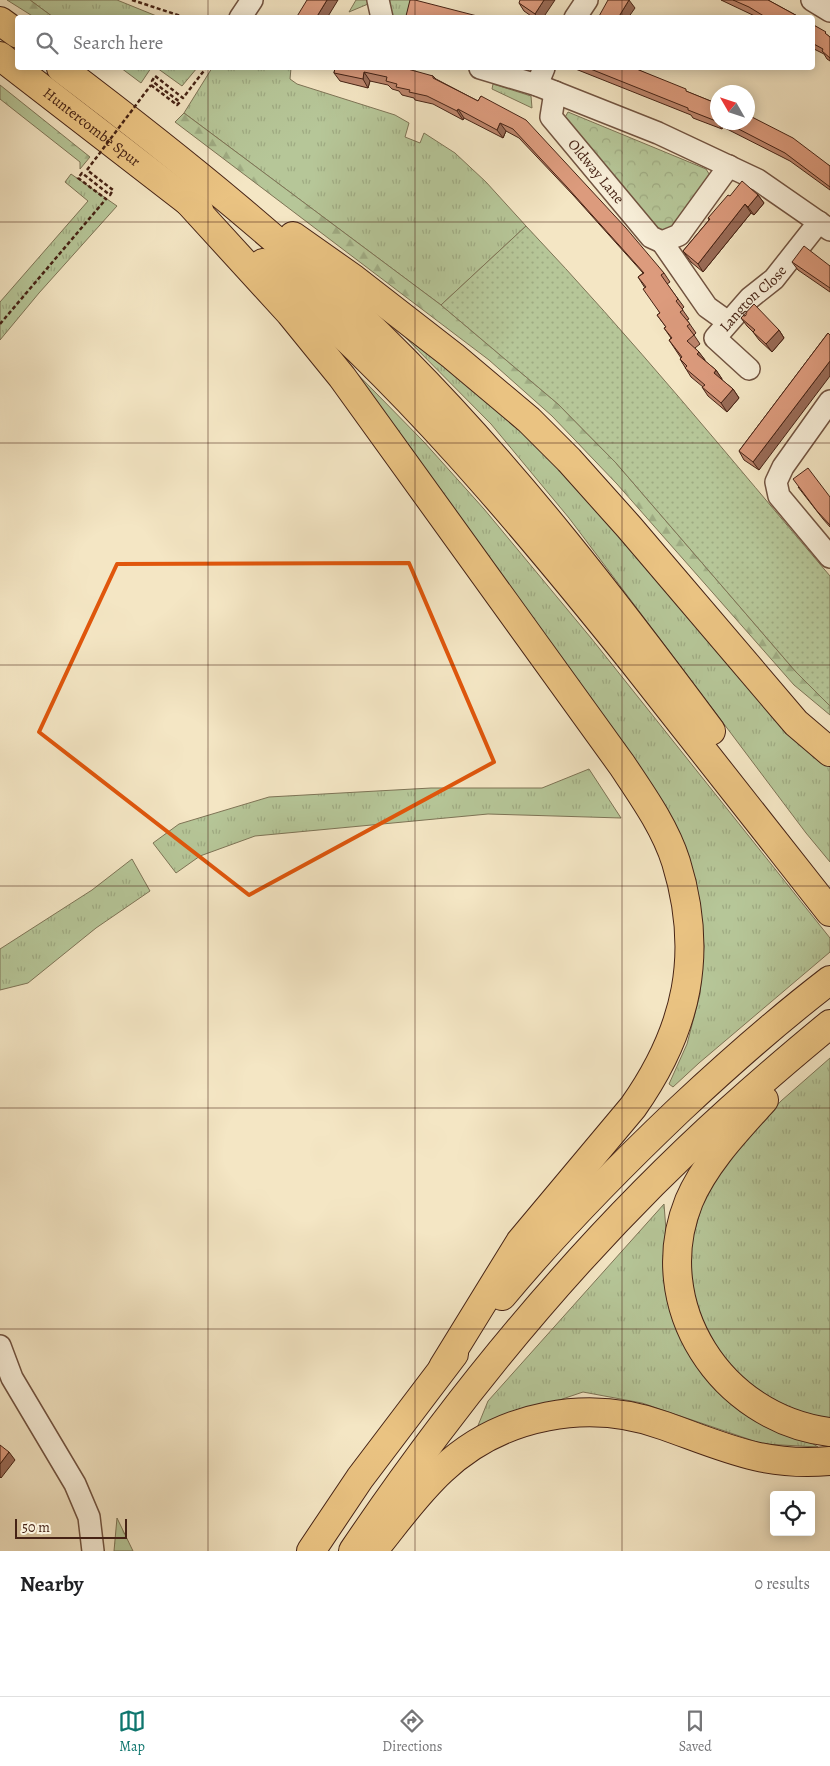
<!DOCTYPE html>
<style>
:root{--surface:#fff;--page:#f2f2f2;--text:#202124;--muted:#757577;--line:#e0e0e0;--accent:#0f766e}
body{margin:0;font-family:Alegreya,serif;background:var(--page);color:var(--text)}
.controls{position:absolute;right:15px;bottom:15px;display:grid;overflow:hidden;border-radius:5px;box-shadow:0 2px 12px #0003}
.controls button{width:45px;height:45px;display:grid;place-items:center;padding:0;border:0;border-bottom:1px solid var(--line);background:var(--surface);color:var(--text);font:25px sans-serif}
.compass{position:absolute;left:710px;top:85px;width:45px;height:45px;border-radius:50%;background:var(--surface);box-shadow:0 2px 12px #0003;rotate:309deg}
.scale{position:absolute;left:15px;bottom:12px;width:112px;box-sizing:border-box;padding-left:5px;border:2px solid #462315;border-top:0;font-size:14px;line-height:18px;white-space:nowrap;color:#462315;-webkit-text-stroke:4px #f8efd9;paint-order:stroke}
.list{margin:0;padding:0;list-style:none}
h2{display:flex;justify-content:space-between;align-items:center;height:65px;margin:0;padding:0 20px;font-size:21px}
h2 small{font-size:16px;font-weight:400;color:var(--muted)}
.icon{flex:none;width:28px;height:28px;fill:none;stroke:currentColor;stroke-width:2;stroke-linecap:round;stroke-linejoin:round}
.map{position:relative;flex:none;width:830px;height:1551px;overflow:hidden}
.search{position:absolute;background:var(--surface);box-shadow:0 2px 12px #0003;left:15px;right:15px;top:15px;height:55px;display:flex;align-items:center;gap:12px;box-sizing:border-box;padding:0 18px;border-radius:5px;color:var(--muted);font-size:19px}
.sheet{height:145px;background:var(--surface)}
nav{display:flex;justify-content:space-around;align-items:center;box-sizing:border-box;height:70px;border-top:1px solid var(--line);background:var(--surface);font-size:14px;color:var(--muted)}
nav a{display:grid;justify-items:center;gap:2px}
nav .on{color:var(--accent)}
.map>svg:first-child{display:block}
.grass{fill:url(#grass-tufts);stroke:#7e7456}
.forest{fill:url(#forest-firs);stroke:#7e7456}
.park{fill:url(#park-crowns);stroke:#7e7456}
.garden{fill:url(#garden-dots);stroke:#7e7456}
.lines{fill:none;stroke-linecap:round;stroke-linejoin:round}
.minor-casing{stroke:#725441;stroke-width:24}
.highway-casing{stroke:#462315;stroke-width:30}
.path{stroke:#462315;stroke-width:2.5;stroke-dasharray:4 2.5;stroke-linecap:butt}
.minor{stroke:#f8efd9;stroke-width:21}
.highway{stroke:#eac382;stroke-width:28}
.path-bridge{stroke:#462315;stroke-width:2.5;stroke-dasharray:4 2.5;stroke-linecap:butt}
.wall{fill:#bd856c;stroke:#462315}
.shaded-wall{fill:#9a6c58;stroke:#462315}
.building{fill:#dc9b7d;stroke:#462315}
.marked{fill:none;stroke:#e0560c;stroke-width:4;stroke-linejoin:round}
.grid{fill:none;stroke:#462315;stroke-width:1;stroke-opacity:0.55}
.labels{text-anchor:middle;stroke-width:4;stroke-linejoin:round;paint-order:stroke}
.street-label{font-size:15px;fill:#462315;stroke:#f8efd9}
</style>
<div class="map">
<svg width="830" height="1551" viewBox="0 0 830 1551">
<defs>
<pattern id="grass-tufts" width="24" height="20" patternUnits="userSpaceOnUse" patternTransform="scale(1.25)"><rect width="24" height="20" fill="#b6c698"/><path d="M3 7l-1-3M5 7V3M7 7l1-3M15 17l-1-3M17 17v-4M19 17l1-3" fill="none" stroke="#9eaa82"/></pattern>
<pattern id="forest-firs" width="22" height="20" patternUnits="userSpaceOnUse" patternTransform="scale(1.25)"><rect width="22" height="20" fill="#b6c698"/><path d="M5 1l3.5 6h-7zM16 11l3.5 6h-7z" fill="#9eaa82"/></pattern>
<pattern id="park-crowns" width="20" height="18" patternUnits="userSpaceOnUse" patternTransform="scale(1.25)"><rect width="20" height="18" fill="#b6c698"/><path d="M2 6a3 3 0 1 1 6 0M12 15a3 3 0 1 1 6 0" fill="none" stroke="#9eaa82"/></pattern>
<pattern id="garden-dots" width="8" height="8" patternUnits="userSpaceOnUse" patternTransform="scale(1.25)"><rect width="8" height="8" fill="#b6c698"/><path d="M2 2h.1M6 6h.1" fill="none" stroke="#9eaa82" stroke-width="1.8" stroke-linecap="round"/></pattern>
</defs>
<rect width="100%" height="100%" fill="#f4e6c4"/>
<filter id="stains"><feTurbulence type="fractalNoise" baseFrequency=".004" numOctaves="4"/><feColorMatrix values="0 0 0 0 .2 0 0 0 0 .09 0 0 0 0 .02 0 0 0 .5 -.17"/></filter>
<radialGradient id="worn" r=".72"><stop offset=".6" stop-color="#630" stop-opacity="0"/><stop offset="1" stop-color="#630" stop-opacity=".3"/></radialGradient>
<g class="grass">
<path d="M30,0H117L159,17H53Z"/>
<path d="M356,0H368V4L349,12Z"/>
<path d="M386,0H415L410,17H390Z"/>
<path d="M121,68H151L141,83Z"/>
<path d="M157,68H197L182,86Z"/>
<path d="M212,68H291L290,79L297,84L395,115L409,123L405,137L420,143L424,133L455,153L486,182L526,226L441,305L184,113Z"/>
<path d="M493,84L531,96L532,108L492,89Z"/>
<path d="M71,174L117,206L39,293L0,340V302L88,201L65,182Z"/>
<path d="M392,324L400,327L542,447L803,745L830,766V862L806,833L569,518L491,424Z"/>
<path d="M326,342L424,442L484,509L591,638L830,938V952L699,1063L673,1087L669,1084L687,1044L700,994L704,946L698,895Z"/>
<path d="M589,769L621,818L488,814L255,836L200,856L176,873L153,843L179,824L269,797L431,788H542Z"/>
<path d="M132,859L150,891L96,928L28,983L0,990V949L92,890Z"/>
<path d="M830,1058V1418L811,1416L765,1397L723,1361L703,1327L692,1290L691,1244L704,1198L735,1151L781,1101Z"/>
<path d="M664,1204L668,1257L679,1328L798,1434L818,1447L763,1444L642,1403L583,1392L477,1428L488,1401Z"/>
<path d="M117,1518L133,1551H114Z"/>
</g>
<g class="forest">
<path d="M7,0H30L53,17H34Z"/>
<path d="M0,85L90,157L80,169V162L0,99Z"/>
<path d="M184,113L441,305L558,404L616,463L796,672L830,706V715L794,685L617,484L552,416L489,360L175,122Z"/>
</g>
<path class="park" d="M568,112L706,169L711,177L672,228L661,230L650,221L563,121Z"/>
<path class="garden" d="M526,226C632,338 730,458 830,576V706L796,672L616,463L558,404L441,305Z"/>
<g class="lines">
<g class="minor-casing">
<g id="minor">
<path d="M378,0L382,18"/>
<path d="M812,0L830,11"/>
<path d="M240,18L252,0"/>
<path d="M575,18L587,0"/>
<path d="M480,68L537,85L658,133L758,180L830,230"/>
<path d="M537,85L544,68"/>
<path id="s1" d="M555,92L551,117L651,237L662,242L679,235L729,166"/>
<path d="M662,242L707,307L721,317"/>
<path id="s2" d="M749,369L715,338L750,298L774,279L819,222"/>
<path d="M830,401L783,467L776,482L779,496L830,557"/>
<path d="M0,1346L12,1378L75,1484L89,1517L93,1551"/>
</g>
</g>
<g class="highway-casing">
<g id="highway">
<path d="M0,21L18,34"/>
<path id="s3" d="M0,56L199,210"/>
<path d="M61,68C180,158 298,253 403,359C517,474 615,602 711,731"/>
<path d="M185,198L290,313L342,377L622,765C642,795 665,827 676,862C704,953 688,1029 633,1107L520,1242L443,1367"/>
<path d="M293,236L354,279L453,356L529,420L569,460L629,527L796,723L830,752"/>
<path d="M263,263C403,381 520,521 634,663C700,746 765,829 830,912"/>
<path d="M764,1100C737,1130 705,1163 689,1201C647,1305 721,1419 830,1432"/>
<path d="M502,1296C557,1230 618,1168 680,1109C728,1064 778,1020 830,980"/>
<path d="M311,1551L360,1478L454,1354"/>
<path d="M353,1551C461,1391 586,1240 730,1110C762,1081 796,1052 830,1024"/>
<path d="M373,1551C395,1524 416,1494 442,1470C501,1414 589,1398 665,1426C724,1447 764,1467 830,1461"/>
</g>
</g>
<g class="path">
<path d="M132,0L187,18"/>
<path d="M151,85L177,105L180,102L152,81L155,76L183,98L206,68"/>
<path d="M0,324L106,199L78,178L82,173L110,195L113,190L87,170"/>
</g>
<use href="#minor" class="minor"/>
<use href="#highway" class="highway"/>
<path class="path-bridge" d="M87,170L151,85"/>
</g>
<g class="wall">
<path d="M721,0H768L801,18H759Z"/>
<path d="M519,3L543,18H534L524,11Z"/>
<path d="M812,24L830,37V61L827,59L824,54L812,48Z"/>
<path d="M335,68L433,76L436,79L478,101L481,96L664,273L670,282L667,284L684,307L682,309L689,319L687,320L696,333L694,335L700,344L695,348L705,360V361L716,370L722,379V380L733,389L739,398L727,412L708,396L702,387H703L691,377L680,359L681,358L669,340L671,338L664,328L666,327L657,315L660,313L645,288L638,277L643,273L573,195L519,138L506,131L503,138L464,118L463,120L433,104L415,100L414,98L402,95L399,91L392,89L388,85L370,81L368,88L340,81L334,73Z"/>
<path d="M573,68H634L688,92L718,104V122H748L830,166V190L790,161L723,127L722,129L693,118L691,115Z"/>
<path d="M758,195L764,203L754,215L751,213L703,272L691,262L683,251L709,220L708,218L730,196Z"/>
<path d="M792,262L830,266V292L798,270Z"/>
<path d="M741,318L779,330L784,338L772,352L759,340L753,332L747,326Z"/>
<path d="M828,333L759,470L744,460L739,451Z"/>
<path d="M798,487L830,497V527L823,519Z"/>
</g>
<g class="shaded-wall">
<path d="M327,0H338L327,18H316Z"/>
<path d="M544,0H555L543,18H538L535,14Z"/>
<path d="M629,0L635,8L628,18H618Z"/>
<path d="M364,72L370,81L368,88L363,79Z"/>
<path d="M458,109L464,118L463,120L457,111Z"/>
<path d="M717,119L718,122H720L723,127L722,129L716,121Z"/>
<path d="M500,123L506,131L503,138L497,130Z"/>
<path d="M758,195L764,203L754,215L748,207Z"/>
<path d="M745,204L751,213L703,272L698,264Z"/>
<path d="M779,330L784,338L772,352L766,344Z"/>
<path d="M699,352L705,360L703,363L697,354Z"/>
<path d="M830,361V376L759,470L753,462Z"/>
<path d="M716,370L722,379L720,382L714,373Z"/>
<path d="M733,389L739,398L727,412L721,403Z"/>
<path d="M9,1452L15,1460L1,1478L0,1477V1464Z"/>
</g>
<g class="building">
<path d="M307,0H327L316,18H296Z"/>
<path d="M410,0H415L485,18H413L406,16Z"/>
<path d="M520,0H544L535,14L519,3Z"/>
<path d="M608,0H629L618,18H598Z"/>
<path d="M733,0H768L801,18H767L749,7Z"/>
<path d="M812,24L826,32L825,33L830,37V58L822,51L823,49L812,43Z"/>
<path d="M335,68H404L433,76V78L478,101L481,96L526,120L626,228L664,273L661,275L678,299L676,301L683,310L680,312L690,324L687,326L694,335L687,341L699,352L697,354L716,370L714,373L733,389L721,403L702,387L705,385L685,368L687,366L680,359L682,357L669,340L672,338L664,328L666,327L657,315L660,313L643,289L646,287L638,277L644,273L567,187L513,129L500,123L497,130L458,109L457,111L427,96L409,92L410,90L396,87L397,84L386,81L387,77L364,72L363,79L334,73Z"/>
<path d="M588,68H634L686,89V91L718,104V119L716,121L688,110V108Z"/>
<path d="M748,115L793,138L830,166V187L785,153L725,122H748Z"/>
<path d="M742,181L758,195L748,207L745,204L698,264L685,253L683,251L710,219L708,218L728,195L730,196Z"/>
<path d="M804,246L830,266V288L792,262Z"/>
<path d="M754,304L779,330L766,344L753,332L755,330L741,318Z"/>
<path d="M828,333L830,335V361L753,462L739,451Z"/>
<path d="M808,468L830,497V525L817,511L793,479Z"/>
<path d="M0,1445L9,1452L0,1464Z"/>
</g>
<path class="marked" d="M409,563L494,762L249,895L39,732L117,564Z"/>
<path class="grid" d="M208,0V18M415,0V18M622,0V18M208,68V1551M415,68V1551M622,68V1551M0,222H830M0,443H830M0,665H830M0,886H830M0,1108H830M0,1329H830"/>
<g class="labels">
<g class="street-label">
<text dy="5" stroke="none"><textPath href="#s3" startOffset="116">Huntercombe Spur</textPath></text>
<text dy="5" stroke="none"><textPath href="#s1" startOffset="96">Oldway Lane</textPath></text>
<text dy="5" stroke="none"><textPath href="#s2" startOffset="101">Langton Close</textPath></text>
</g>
</g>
<rect width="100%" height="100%" filter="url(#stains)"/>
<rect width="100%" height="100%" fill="url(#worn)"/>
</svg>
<div class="controls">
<button><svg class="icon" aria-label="locate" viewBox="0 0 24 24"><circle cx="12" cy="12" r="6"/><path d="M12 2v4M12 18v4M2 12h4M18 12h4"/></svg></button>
</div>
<svg class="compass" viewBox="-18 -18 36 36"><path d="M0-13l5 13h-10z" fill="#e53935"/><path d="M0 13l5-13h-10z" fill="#757577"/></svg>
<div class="scale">50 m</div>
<div class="search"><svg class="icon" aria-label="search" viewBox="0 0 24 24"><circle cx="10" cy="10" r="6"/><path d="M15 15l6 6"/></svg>Search here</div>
</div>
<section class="sheet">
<h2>Nearby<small>0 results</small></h2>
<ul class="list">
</ul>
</section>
<nav>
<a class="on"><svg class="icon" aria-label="map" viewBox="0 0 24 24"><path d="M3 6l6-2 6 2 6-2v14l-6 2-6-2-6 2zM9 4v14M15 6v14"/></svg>Map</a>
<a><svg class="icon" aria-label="directions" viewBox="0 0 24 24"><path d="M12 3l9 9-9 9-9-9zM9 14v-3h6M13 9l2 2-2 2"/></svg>Directions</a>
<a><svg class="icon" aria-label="saved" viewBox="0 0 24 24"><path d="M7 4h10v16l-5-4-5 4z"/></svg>Saved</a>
</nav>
